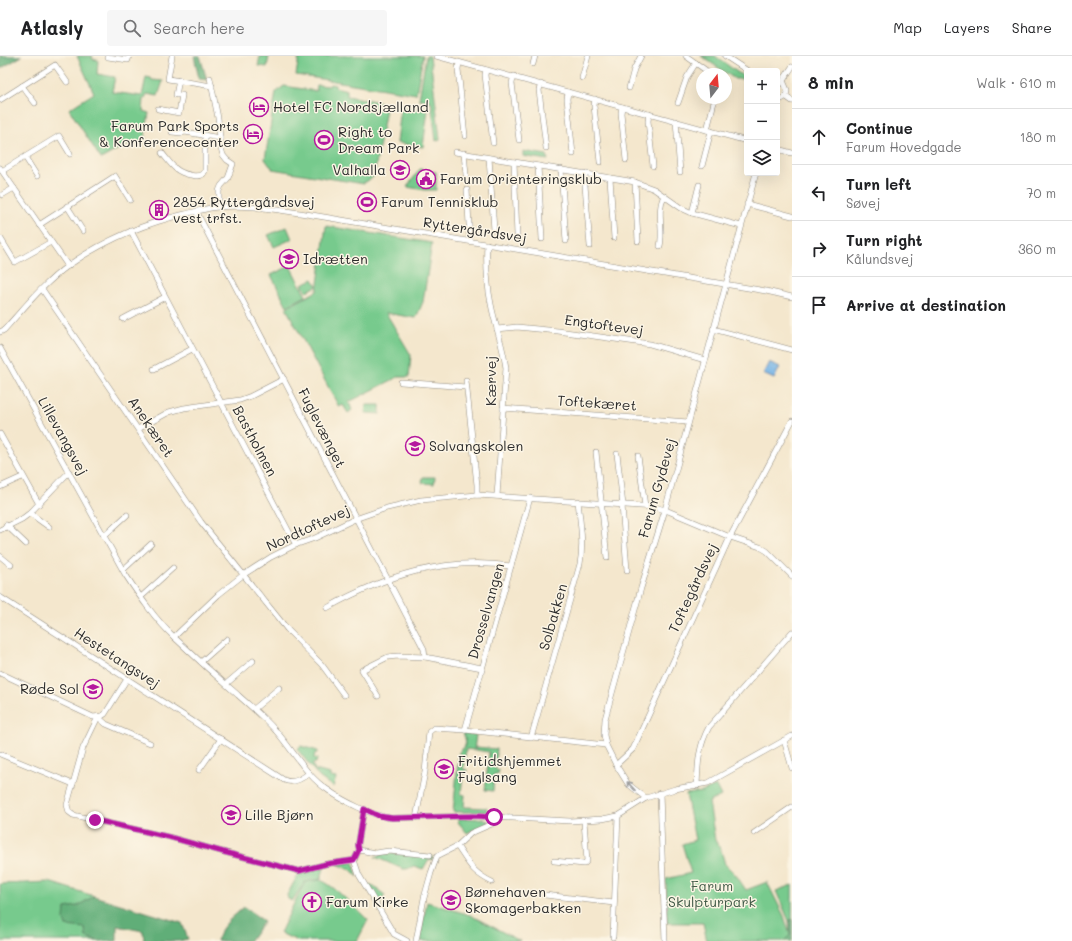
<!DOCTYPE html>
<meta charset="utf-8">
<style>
:root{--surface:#fff;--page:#f6f6f6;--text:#202124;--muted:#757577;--line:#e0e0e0}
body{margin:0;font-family:Mali,sans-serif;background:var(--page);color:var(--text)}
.controls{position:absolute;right:12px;top:12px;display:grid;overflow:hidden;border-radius:4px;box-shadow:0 4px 16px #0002}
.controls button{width:36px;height:36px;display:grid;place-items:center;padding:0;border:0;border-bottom:1px solid var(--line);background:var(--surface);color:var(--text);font:20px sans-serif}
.compass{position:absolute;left:696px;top:12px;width:36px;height:36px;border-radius:50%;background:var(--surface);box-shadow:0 4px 16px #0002;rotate:16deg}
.stop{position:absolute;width:12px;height:12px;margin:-9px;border:3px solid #b5179e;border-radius:50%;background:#fff}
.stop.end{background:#b5179e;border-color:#fff;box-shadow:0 1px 4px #0008}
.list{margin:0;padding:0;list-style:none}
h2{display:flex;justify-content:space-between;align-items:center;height:52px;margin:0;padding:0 16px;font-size:17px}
h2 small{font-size:13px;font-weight:400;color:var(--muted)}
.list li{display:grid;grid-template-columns:26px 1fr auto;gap:12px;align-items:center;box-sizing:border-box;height:56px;padding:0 16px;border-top:1px solid var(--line)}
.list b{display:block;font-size:15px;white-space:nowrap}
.list p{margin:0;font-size:13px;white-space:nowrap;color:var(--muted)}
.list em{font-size:13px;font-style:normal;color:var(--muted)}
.icon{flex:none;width:22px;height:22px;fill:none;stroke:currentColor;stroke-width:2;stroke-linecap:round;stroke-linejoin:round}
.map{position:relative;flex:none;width:792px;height:885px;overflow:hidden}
header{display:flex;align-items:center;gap:24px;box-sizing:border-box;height:56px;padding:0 20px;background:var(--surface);border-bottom:1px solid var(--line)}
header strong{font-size:19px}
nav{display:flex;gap:22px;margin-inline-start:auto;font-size:14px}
.search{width:280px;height:36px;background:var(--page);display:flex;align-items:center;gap:10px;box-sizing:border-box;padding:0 14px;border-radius:4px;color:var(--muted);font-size:15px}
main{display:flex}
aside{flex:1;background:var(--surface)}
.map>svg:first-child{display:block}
.green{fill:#77ca8d;stroke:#517a5c}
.forest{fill:#61ae78;stroke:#466c52}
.water{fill:#73b2e6;stroke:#4f6e88}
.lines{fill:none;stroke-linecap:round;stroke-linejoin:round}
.minor-casing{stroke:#90897c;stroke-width:6}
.minor{stroke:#fff;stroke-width:5}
.oneway{stroke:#a0a0a0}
.route{stroke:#b5179e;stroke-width:5}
.labels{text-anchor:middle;stroke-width:3;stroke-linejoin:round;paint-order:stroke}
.poi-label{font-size:14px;fill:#2b2b2b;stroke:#fcf5e5;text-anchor:start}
.street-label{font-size:14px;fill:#2b2b2b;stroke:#fcf5e5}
.park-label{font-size:14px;fill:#425b48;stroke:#fcf5e5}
</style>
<header>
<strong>Atlasly</strong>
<div class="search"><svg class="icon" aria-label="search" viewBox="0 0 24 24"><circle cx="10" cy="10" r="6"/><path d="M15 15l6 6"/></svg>Search here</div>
<nav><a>Map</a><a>Layers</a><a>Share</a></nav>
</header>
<main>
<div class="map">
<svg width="792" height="885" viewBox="0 0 792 885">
<rect width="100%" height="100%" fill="#fcf5e5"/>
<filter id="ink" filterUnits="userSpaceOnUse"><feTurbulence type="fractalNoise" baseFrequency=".025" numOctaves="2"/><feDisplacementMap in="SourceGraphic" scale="8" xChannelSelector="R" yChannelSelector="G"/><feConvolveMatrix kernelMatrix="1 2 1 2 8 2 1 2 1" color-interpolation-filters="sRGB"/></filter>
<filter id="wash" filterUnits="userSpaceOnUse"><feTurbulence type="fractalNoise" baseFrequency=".012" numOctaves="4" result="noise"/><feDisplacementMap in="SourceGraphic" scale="16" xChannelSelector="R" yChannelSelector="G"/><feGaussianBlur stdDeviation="0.9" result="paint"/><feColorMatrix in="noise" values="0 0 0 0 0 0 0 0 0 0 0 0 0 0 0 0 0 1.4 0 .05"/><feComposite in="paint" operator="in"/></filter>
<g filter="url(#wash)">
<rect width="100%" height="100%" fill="#f4e7cd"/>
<g class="green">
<path d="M77,0H93L92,3L98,4L97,18L115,21L112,36L142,40L146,21L151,22L152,24L163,25L158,40L147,38L145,43H144L143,55L149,57L144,86L125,89L101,103L69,53L94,37Z"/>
<path d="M260,0H269L267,11L258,10Z"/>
<path d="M299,0H423L416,38L296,19Z"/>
<path d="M426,0H430L440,83L436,85L431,45L419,43Z"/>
<path d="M701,0H715L747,23H735Z"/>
<path d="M330,28L335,29V31L347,34V40L380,46L386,53L374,120L366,126H364V128L272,113V111L270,110L265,103L276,36L284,30L316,35L317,29L329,30Z"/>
<path d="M401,51L428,54L423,91L397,87Z"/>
<path d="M523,95L547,99L548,104L523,100Z"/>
<path d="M420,113L436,116V134H425L407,131Z"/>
<path d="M326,170L432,187L423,246L416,262L386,257L411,299L409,321H398L349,346L352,354L348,357L343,349L339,351L286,252L317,235Z"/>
<path d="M287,171L292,183L274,191L268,179Z"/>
<path d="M290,210L306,240L287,250L271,219Z"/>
<path d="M313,223L317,230L306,236L302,228Z"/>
<path d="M366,349H380V358L365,357Z"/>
<path d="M423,421H435L434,428L422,427Z"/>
<path d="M463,677L476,679L474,694L466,693L463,713L467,714L466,717H463L461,738L465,739L464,751L487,752V756H453L459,696C467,690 467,686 463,677Z"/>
<path d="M301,690L318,695L317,697H315L314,702L317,703L316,707H313V710L315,714L330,718V721L336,722L333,731L319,721L297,693Z"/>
<path d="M476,691L497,693L495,713L499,714L498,718H494L493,735L485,734L489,696L476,694Z"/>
<path d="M716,730L721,740L709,746L715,784L721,794L725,808L736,819L746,834L767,826L784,860L790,879L784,885H725L724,884L720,885H707L703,867H667L666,823L691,817L682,788L695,784L686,738L702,736Z"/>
<path d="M459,762L483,763L488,765V767L467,777L458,766Z"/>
<path d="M386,797L434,801L432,804L429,803L423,813L414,810L407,813H403L375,801Z"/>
<path d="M353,806L358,821L350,813L337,808Z"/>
<path d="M323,811L324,812L321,823L305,826L292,845L288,843L287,839L299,817Z"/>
<path d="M320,824C333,828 356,853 368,864L357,885H298L280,877L297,841L305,826Z"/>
<path d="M49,826L94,840L78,850L65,852L66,870L85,871L86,881L98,885H0V828Z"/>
<path d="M370,828L385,839L379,849L369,829Z"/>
<path d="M792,829V863L789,865L776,835Z"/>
<path d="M427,846L470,859L520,885H421V876Z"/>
</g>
<g class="forest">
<path d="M0,0H22L0,13Z"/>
<path d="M194,0H200L207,24L199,23Z"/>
<path d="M94,840L182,867L188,883L178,885H144L143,875L117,870V885H98L86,881L85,872L66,870L64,864L65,852L78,850Z"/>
<path d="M244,851L264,865L250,885H217C219,871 234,860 244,851Z"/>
<path d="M792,863V885H784L790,879L789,865Z"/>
</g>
<path class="water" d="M769,306L780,311L774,323L763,318Z"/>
</g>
<g filter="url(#ink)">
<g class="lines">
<g class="minor-casing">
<g id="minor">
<path d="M172,0L168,23L212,30"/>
<path d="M436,0L747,85"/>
<path d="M686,0L711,18"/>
<path d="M725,0L748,15"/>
<path d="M108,1L128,4L129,0"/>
<path d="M459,7L458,13L465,80"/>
<path d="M533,8L535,0"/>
<path d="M486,14L485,19L493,87"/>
<path d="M514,20L512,27L519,84"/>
<path d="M210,22L218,62L221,92L223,99L227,104L233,108L228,122L221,130L219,135V151"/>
<path d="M582,22L588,0"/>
<path d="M777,25L784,27L787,34C787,40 783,44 777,44"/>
<path d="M782,26L792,11"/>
<path d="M541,28L539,34L546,92"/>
<path d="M22,30L35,47"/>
<path d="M629,32L634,13L641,0"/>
<path d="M568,36L567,43L573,98"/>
<path d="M785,40L792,45"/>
<path d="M595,43L594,50L600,106"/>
<path d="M0,44L55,9L67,26"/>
<path d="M678,47L687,21L696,7"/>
<path d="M622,51L621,57L626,104"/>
<path d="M158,53L179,57L182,39H176L179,24"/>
<path d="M649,58L648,65L653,110"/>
<path d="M676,65L680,116"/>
<path d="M707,74L715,42"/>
<path d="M172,76L181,77L185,76L220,82"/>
<path d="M777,93L792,97"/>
<path d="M455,96L635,126L654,133L681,152L692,157L741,170"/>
<path d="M162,97C171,108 175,116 190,119C195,120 199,121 203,118L205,115V79"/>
<path d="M464,97L466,119"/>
<path d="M25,101L37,120"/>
<path d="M489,102L494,174"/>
<path d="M514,106L517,179"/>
<path d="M538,110L542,183"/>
<path d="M702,110L711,75"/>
<path d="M0,112L68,210"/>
<path d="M561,113L566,185"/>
<path d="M2,115L59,80L70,98"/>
<path d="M584,117L590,190"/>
<path d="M610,122L614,182"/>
<path d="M635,126L638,185"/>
<path d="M467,134L470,185"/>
<path d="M2,139L14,132"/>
<path d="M747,148L792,160"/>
<path d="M67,150L83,175"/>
<path d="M196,155L424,593L425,601"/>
<path d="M692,157L699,129"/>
<path d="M39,169L115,120L130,144"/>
<path d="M131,175L296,489"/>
<path d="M1,183L15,206L51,186"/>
<path d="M487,188C486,207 487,228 491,248C495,269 503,290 506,312L497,440"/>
<path d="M660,190C664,174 656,155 664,140"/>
<path d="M42,233L201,466L287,573L322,609L344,639"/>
<path d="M123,263L165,241"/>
<path d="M497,273L517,271L558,275L650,288L705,304"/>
<path d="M713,273L792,294"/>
<path d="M0,276L4,274C24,252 44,227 69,209C105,184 142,168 185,158C196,156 206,152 218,151C247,148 277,154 306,158L766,235L792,241"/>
<path d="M0,292L125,518C140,541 155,563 175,582C196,602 217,621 238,639C251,651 265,662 276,675C293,694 306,720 328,734C343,745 373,760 391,762L473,760L570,765L602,763L618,760L646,742L675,733L708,727L792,680"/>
<path d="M154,313L192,293"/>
<path d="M466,325L477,429V439"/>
<path d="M401,326L466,331"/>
<path d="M503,352L688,366"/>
<path d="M138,373L169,356L184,352L240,344L251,340L284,323"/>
<path d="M0,378L39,448"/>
<path d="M596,396L607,502"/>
<path d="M617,398L623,449"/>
<path d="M638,400L645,450"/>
<path d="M0,431L22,421"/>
<path d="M622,449L627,514"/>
<path d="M31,456L35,461L49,471"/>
<path d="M6,469L26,488"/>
<path d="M0,474L22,463L30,457L69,416"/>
<path d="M104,480L127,459"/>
<path d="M0,500L11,509"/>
<path d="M123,514L151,488"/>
<path d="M0,541L284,724C293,728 302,723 309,717"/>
<path d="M141,541L173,512"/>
<path d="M327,552C384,520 445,500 511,510"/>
<path d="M174,581L218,539L243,519L271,501L295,489L315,482L355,463L387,452L421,444L477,439L655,451L668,455L730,481L760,491L767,495L792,520"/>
<path d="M201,606L227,583"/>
<path d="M0,617L93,661L102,660L105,658L127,623"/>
<path d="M226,628L253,605"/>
<path d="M378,640L362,614L388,601L398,600L425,601L482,612"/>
<path d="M254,653L279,632"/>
<path d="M465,674L530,442"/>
<path d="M531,682L580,508C584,487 580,466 578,445"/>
<path d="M784,684L792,712"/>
<path d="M150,687L106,668L98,661L83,692L67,749L69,756L73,759L169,781L227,797L299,815L326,808L354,804"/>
<path d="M0,698L73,728"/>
<path d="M616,709L633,693L730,481L792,365"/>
<path d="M199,714L221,683"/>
<path d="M697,730C698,708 698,691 709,671L792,576"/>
<path d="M660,737L665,885"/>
<path d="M646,742L628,728L616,709L606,689L604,679L605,663L641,532L665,454L756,117"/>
<path d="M364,753L358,789L359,794L354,804L359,819L394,878L407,885"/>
<path d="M416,762L425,716L429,676L434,672L465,674L606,689"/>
<path d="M754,777L792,751"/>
<path d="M457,790C469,808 472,816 492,826"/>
<path d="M359,794L375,797L389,795L430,799"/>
<path d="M554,805L584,808L587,805L584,765"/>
<path d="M545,839L614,847"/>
<path d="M613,881L618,760"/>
<path d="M416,885L424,842L431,817L437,800L457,790L471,777L494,767V761"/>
</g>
</g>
<use href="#minor" class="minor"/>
</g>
<defs><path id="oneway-shaft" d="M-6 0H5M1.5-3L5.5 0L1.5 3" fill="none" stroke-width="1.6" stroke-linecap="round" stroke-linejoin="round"/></defs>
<use class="oneway" href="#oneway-shaft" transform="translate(631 730) rotate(-133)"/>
</g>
<g class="lines" filter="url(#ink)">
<path class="route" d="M95,764L169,781L227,797L299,815L326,808L354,804L359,794L358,789L364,753L379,760L392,762L473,760L494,761"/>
</g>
<defs>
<g id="hotel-ring" transform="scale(1)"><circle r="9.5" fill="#fcf5e5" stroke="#b5179e" stroke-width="1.5"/><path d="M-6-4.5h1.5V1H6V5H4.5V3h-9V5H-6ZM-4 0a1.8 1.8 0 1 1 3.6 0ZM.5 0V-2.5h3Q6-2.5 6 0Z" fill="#b5179e"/></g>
<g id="stadium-ring" transform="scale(1)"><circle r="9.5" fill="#fcf5e5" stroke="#b5179e" stroke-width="1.5"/><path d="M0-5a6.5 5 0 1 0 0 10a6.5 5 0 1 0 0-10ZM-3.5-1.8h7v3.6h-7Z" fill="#b5179e"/></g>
<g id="school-ring" transform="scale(1)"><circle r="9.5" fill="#fcf5e5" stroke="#b5179e" stroke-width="1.5"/><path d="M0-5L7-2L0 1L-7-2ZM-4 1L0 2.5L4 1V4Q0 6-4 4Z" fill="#b5179e"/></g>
<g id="civic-ring" transform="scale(1)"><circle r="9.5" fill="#fcf5e5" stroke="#b5179e" stroke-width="1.5"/><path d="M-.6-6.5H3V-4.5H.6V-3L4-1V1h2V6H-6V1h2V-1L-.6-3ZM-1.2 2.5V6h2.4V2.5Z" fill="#b5179e"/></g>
<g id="building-ring" transform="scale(1)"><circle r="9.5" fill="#fcf5e5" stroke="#b5179e" stroke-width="1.5"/><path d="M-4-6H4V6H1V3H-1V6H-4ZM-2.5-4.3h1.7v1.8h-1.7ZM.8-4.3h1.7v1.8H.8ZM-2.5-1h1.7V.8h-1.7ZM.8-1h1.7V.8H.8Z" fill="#b5179e"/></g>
<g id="church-ring" transform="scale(1)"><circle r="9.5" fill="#fcf5e5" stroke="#b5179e" stroke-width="1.5"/><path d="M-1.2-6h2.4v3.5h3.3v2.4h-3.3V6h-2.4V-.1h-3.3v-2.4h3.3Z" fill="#b5179e"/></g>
</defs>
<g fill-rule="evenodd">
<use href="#hotel-ring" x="259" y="51"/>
<use href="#hotel-ring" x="253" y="78"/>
<use href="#stadium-ring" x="324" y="84"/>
<use href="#school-ring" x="400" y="114"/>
<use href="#civic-ring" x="426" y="123"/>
<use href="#stadium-ring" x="367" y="146"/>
<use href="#building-ring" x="159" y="154"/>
<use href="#school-ring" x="289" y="203"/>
<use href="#school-ring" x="415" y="390"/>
<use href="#school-ring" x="93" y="633"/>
<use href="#school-ring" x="444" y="713"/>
<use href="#school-ring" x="231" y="759"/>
<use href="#school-ring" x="451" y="844"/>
<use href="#church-ring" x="312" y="846"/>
</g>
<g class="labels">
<g class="poi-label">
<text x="273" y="56">Hotel FC Nordsjælland</text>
<text x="239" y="75" text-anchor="end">Farum Park Sports<tspan x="239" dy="16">&amp; Konferencecenter</tspan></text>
<text x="338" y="81">Right to<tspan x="338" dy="16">Dream Park</tspan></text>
<text x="386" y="119" text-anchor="end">Valhalla</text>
<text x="440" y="128">Farum Orienteringsklub</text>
<text x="173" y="151">2854 Ryttergårdsvej<tspan x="173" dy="16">vest trfst.</tspan></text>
<text x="381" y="151">Farum Tennisklub</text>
<text x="303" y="208">Idrætten</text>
<text x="429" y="395">Solvangskolen</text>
<text x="79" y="638" text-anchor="end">Røde Sol</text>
<text x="458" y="710">Fritidshjemmet<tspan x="458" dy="16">Fuglsang</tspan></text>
<text x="245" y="764">Lille Bjørn</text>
<text x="465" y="841">Børnehaven<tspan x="465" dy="16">Skomagerbakken</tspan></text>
<text x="326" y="851">Farum Kirke</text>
</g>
<g class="street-label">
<text transform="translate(475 174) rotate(9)" y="5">Ryttergårdsvej</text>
<text transform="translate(604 269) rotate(8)" y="5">Engtoftevej</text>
<text transform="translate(491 325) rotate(-90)" y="5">Kærvej</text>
<text transform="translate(597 347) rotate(4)" y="5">Toftekæret</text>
<text transform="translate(151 371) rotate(56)" y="5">Anekæret</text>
<text transform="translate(322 372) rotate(63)" y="5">Fuglevænget</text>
<text transform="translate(63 380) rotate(61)" y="5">Lillevangsvej</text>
<text transform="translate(255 385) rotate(62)" y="5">Bastholmen</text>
<text transform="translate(657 432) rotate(-74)" y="5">Farum Gydevej</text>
<text transform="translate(308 472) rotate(-25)" y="5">Nordtoftevej</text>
<text transform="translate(693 532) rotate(-65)" y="5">Toftegårdsvej</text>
<text transform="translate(486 555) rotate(-74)" y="5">Drosselvangen</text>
<text transform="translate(553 561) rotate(-74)" y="5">Solbakken</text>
<text transform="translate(117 602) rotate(33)" y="5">Hestetangsvej</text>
</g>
<g class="park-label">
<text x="712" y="835">Farum<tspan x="712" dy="16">Skulpturpark</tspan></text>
</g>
</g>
</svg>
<div class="controls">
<button>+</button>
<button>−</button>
<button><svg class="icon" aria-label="layers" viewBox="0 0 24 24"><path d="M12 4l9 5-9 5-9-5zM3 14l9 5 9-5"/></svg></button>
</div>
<svg class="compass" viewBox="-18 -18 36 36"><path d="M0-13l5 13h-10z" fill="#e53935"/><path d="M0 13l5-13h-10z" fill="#757577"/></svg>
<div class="stop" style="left:494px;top:761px"></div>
<div class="stop end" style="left:95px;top:764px"></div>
</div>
<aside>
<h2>8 min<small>Walk · 610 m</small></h2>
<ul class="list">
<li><svg class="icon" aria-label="ahead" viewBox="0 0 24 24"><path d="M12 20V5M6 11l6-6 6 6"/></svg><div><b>Continue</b><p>Farum Hovedgade</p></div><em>180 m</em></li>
<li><svg class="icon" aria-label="left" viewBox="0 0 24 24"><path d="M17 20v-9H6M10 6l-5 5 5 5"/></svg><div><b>Turn left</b><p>Søvej</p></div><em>70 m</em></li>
<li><svg class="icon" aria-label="right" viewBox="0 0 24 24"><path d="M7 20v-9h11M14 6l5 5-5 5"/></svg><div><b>Turn right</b><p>Kålundsvej</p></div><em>360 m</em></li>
<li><svg class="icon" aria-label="arrive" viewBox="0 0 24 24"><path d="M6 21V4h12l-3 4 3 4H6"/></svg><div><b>Arrive at destination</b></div></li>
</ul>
</aside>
</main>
